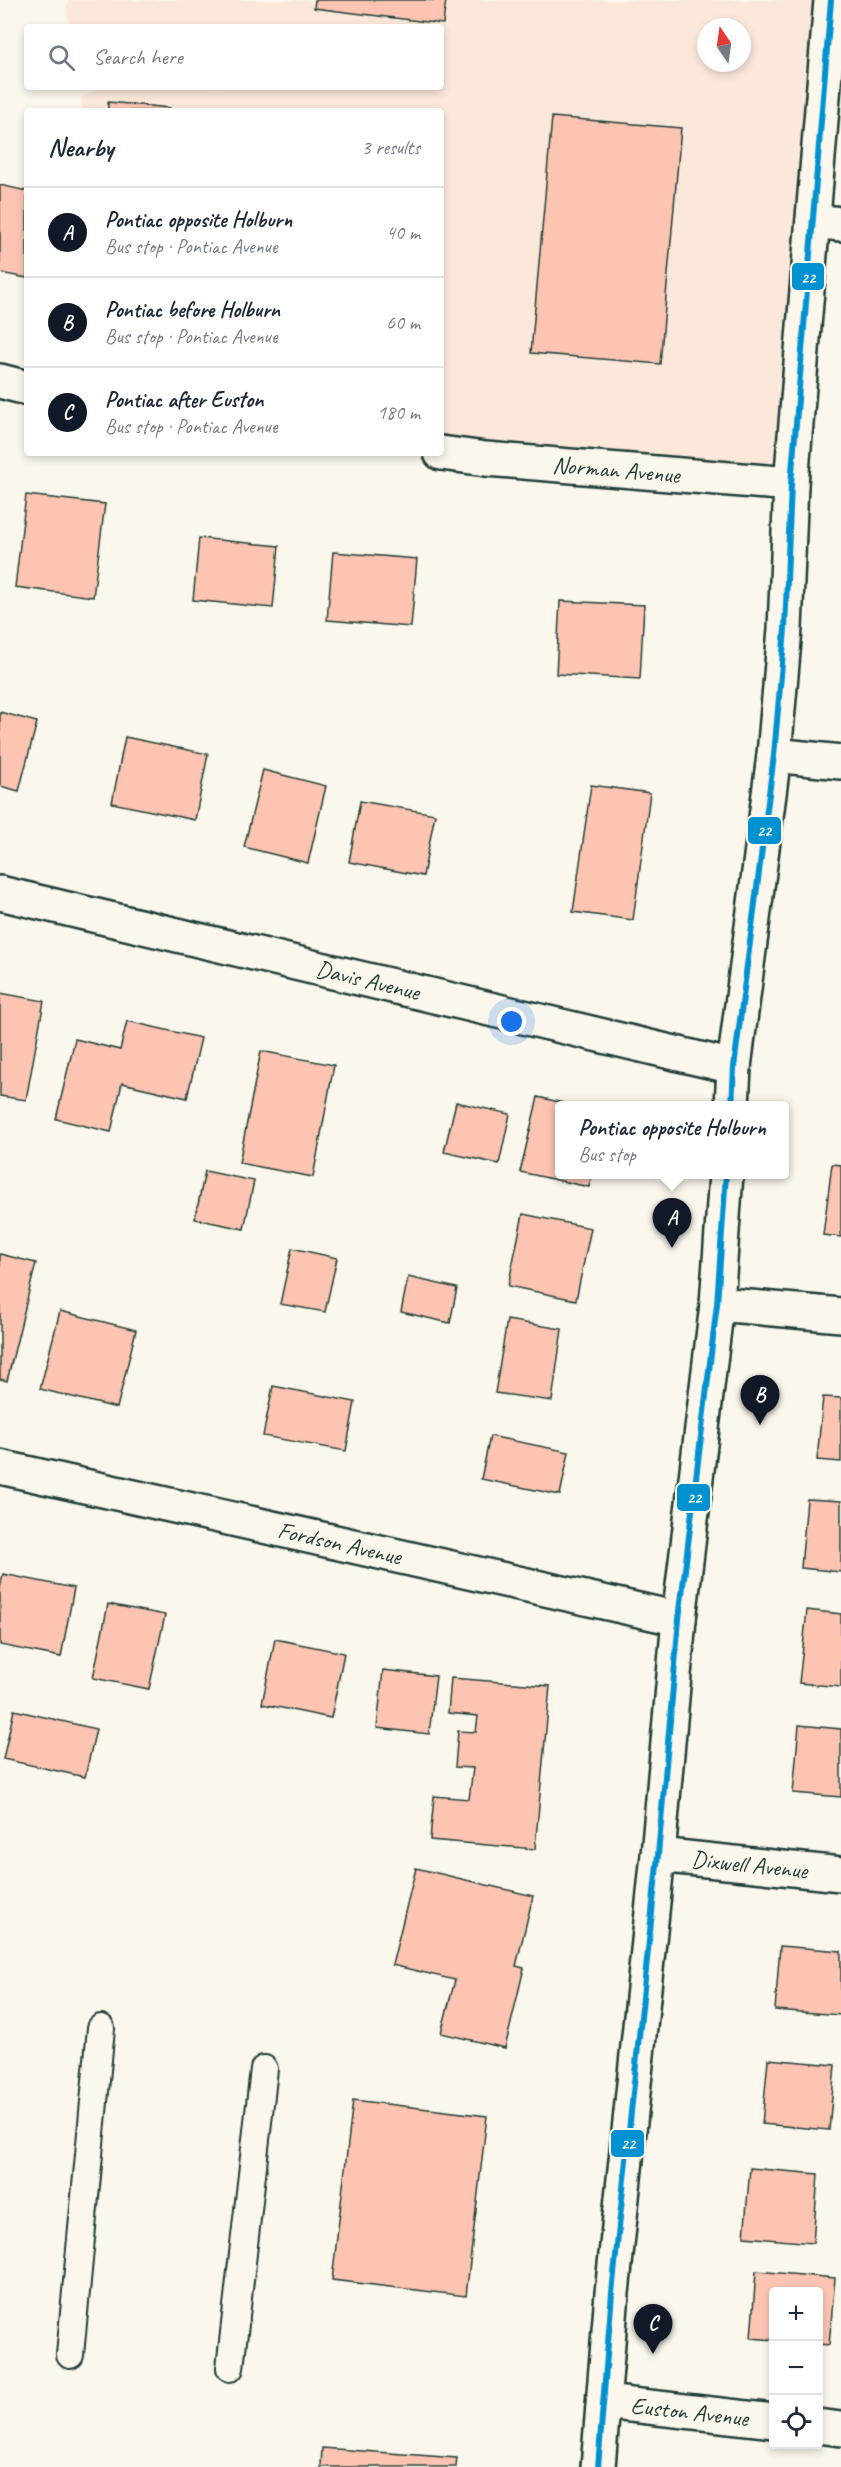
<!DOCTYPE html>
<meta charset="utf-8">
<style>
:root{--surface:#fff;--page:#f6f6f7;--text:#1f2937;--muted:#747a83;--line:#e0e1e3;--accent:#111827}
body{margin:0;font-family:Caveat,sans-serif;background:var(--page);color:var(--text)}
.controls{position:absolute;right:18px;bottom:18px;display:grid;overflow:hidden;border-radius:6px;box-shadow:0 3px 9px #0003}
.controls button{width:54px;height:54px;display:grid;place-items:center;padding:0;border:0;border-bottom:2px solid var(--line);background:var(--surface);color:var(--text);font:30px sans-serif}
.compass{position:absolute;left:697px;top:18px;width:54px;height:54px;border-radius:50%;background:var(--surface);box-shadow:0 3px 9px #0003;rotate:347deg}
.you{position:absolute;left:512px;top:1022px;width:21px;height:21px;margin:-15px;border:4px solid #fff;border-radius:50%;background:#1a73e8;box-shadow:0 0 0 9px #1a73e833}
.badge{display:grid;place-items:center;width:39px;height:39px;border-radius:50%;background:var(--accent);color:#fff;font-size:20px;font-weight:700}
.pin{position:absolute;translate:-50% -50px;filter:drop-shadow(0 2px 3px #0008)}
.pin::after{content:'';position:absolute;top:32px;width:21px;height:18px;background:inherit;clip-path:polygon(0 0,100% 0,50% 100%)}
.popup{position:absolute;left:555px;top:1101px;width:234px;height:78px;box-sizing:border-box;display:grid;place-content:center;border-radius:6px;background:var(--surface);filter:drop-shadow(0 2px 4px #0005);font-size:20px;white-space:nowrap;color:var(--muted)}
.popup b{font-size:22px;color:var(--text)}
.popup::after{content:'';position:absolute;left:50%;top:100%;margin-left:-12px;border:12px solid transparent;border-top-color:var(--surface)}
.list{margin:0;padding:0;list-style:none}
h2{display:flex;justify-content:space-between;align-items:center;height:78px;margin:0;padding:0 24px;font-size:26px}
h2 small{font-size:20px;font-weight:400;color:var(--muted)}
.list li{display:grid;grid-template-columns:39px 1fr auto;gap:18px;align-items:center;box-sizing:border-box;height:90px;padding:0 24px;border-top:2px solid var(--line)}
.list b{display:block;font-size:22px;white-space:nowrap}
.list p{margin:0;font-size:20px;white-space:nowrap;color:var(--muted)}
.list em{font-size:20px;font-style:normal;color:var(--muted)}
.icon{flex:none;width:33px;height:33px;fill:none;stroke:currentColor;stroke-width:2;stroke-linecap:round;stroke-linejoin:round}
.map{position:relative;flex:none;width:841px;height:2467px;overflow:hidden}
.search{position:absolute;background:var(--surface);box-shadow:0 3px 9px #0003;left:24px;top:24px;width:420px;height:66px;display:flex;align-items:center;gap:15px;box-sizing:border-box;padding:0 21px;border-radius:6px;color:var(--muted);font-size:22px}
.panel{position:absolute;background:var(--surface);box-shadow:0 3px 9px #0003;left:24px;top:108px;width:420px;height:348px;border-radius:6px}
.map>svg:first-child{display:block}
.built{fill:#fce8db;fill-rule:evenodd}
.building{fill:#fdc4b2;stroke:#1f3d34;stroke-width:1.5}
.lines{fill:none;stroke-linecap:round;stroke-linejoin:round}
.lane-casing{stroke:#1f3d34;stroke-width:30}
.street-casing{stroke:#1f3d34;stroke-width:38}
.secondary-casing{stroke:#1f3d34;stroke-width:38}
.lane{stroke:#fbf7ec;stroke-width:26}
.street{stroke:#fbf7ec;stroke-width:33}
.secondary{stroke:#fbf7ec;stroke-width:33}
.bus-1-casing{stroke:#fbf7ec;stroke-width:10}
.bus-1{stroke:#0092d0;stroke-width:6}
.labels{text-anchor:middle;stroke-width:5;stroke-linejoin:round;paint-order:stroke}
.street-label{font-size:24px;fill:#1f3d34;stroke:#fbf7ec}
.line-badge{stroke:#fbf7ec;stroke-width:2}
.badge-label{font-size:16px;text-anchor:middle;font-weight:bold;fill:#fff}
</style>
<div class="map">
<svg width="841" height="2467" viewBox="0 0 841 2467">
<rect width="100%" height="100%" fill="#fbf7ec"/>
<filter id="ink" filterUnits="userSpaceOnUse"><feTurbulence type="fractalNoise" baseFrequency=".0167" numOctaves="2"/><feDisplacementMap in="SourceGraphic" scale="12" xChannelSelector="R" yChannelSelector="G"/><feConvolveMatrix kernelMatrix="1 2 1 2 8 2 1 2 1" color-interpolation-filters="sRGB"/></filter>
<g filter="url(#ink)">
<path class="built" d="M68,0H830L786,480L441,451V111H83L81,98L101,87H441V27H71L66,12ZM706,27H742V63H706Z"/>
<g class="building">
<path d="M315,0H446L443,24L314,8Z"/>
<path d="M108,102L170,108V111H108Z"/>
<path d="M552,117L681,128L660,364L531,353Z"/>
<path d="M0,185L27,191V278L0,273Z"/>
<path d="M26,495L105,504L93,597L15,587Z"/>
<path d="M199,538L279,546L273,608L193,600Z"/>
<path d="M333,552L417,559L411,627L327,620Z"/>
<path d="M560,601L644,605L640,679L556,674Z"/>
<path d="M0,712L37,722L19,791L0,786Z"/>
<path d="M125,737L208,754L195,820L112,803Z"/>
<path d="M263,770L326,786L308,863L244,847Z"/>
<path d="M591,785L650,793L633,920L573,912Z"/>
<path d="M360,801L435,814L423,876L349,862Z"/>
<path d="M0,993L44,1001L26,1100L0,1096Z"/>
<path d="M127,1021L201,1038L187,1098L122,1083L111,1132L56,1119L75,1039L120,1050Z"/>
<path d="M261,1051L334,1065L313,1177L239,1163Z"/>
<path d="M538,1097L576,1106H560V1174H592L589,1187L520,1172Z"/>
<path d="M456,1102L510,1114L499,1164L444,1152Z"/>
<path d="M832,1164L841,1165V1237L823,1235Z"/>
<path d="M205,1171L254,1181L244,1229L195,1219Z"/>
<path d="M523,1214L591,1228L576,1300L508,1286Z"/>
<path d="M292,1248L337,1258L325,1312L280,1304Z"/>
<path d="M0,1254L36,1263L7,1381L0,1379Z"/>
<path d="M408,1277L457,1288L450,1323L401,1312Z"/>
<path d="M60,1311L136,1330L117,1408L40,1389Z"/>
<path d="M507,1320L562,1329L552,1401L495,1393Z"/>
<path d="M273,1386L355,1402L346,1451L263,1436Z"/>
<path d="M823,1397L841,1398V1462L817,1460Z"/>
<path d="M490,1436L569,1452L560,1495L481,1479Z"/>
<path d="M807,1499L841,1501V1572L801,1568Z"/>
<path d="M3,1574L74,1588L61,1657L0,1645V1588Z"/>
<path d="M108,1604L165,1615L149,1689L93,1678Z"/>
<path d="M807,1610L841,1614V1687L799,1683Z"/>
<path d="M275,1639L344,1653L331,1718L262,1704Z"/>
<path d="M383,1670L436,1676L429,1734L377,1728Z"/>
<path d="M451,1678L550,1686L535,1849L430,1840L434,1796L469,1799L473,1768L455,1767L458,1731L476,1732L478,1716L448,1713Z"/>
<path d="M14,1710L96,1729L85,1777L3,1759Z"/>
<path d="M799,1725L841,1729V1797L793,1793Z"/>
<path d="M416,1868L533,1896L516,1966L524,1968L505,2048L441,2033L455,1980L392,1965Z"/>
<path d="M780,1946L841,1951V2015L775,2010Z"/>
<path d="M768,2059L835,2065L829,2130L762,2124Z"/>
<path d="M353,2100L487,2116L466,2296L332,2280Z"/>
<path d="M750,2168L818,2174L813,2243L744,2237Z"/>
<path d="M756,2271L835,2278L829,2345L818,2344V2292H774V2340L751,2338Z"/>
<path d="M322,2448L457,2458L456,2467H321Z"/>
</g>
<g class="lines">
<g class="lane-casing">
<g id="lane">
<path d="M70,2355L101,2028"/>
<path d="M230,2368L264,2069"/>
</g>
</g>
<g class="street-casing">
<g id="street">
<path d="M813,221L841,224"/>
<path d="M0,381L27,388"/>
<path id="s1" d="M441,453L486,459L791,484"/>
<path d="M774,755L841,762"/>
<path id="s2" d="M0,893L734,1067"/>
<path d="M717,1304L841,1315"/>
<path id="s3" d="M0,1467L679,1619"/>
<path id="s4" d="M658,1855L841,1874"/>
<path id="s5" d="M604,2402L774,2421"/>
<path d="M818,2426L841,2429"/>
</g>
</g>
<g class="secondary-casing">
<g id="secondary">
<path d="M732,1106L734,1067L774,755L785,629L791,484L831,0"/>
<path d="M598,2467L612,2293L658,1855L679,1619L717,1304L726,1174"/>
</g>
</g>
<use href="#lane" class="lane"/>
<use href="#street" class="street"/>
<use href="#secondary" class="secondary"/>
<g class="bus-1-casing">
<g id="bus-1">
<path d="M732,1106L734,1067L774,755L785,629L791,484L831,0"/>
<path d="M598,2467L612,2293L658,1855L679,1619L717,1304L726,1174"/>
</g>
</g>
<use href="#bus-1" class="bus-1"/>
</g>
</g>
<g class="labels">
<g class="street-label">
<text dy="8" stroke="none"><textPath href="#s1" startOffset="176">Norman Avenue</textPath></text>
<text dy="8" stroke="none"><textPath href="#s2" startOffset="378">Davis Avenue</textPath></text>
<text dy="8" stroke="none"><textPath href="#s3" startOffset="348">Fordson Avenue</textPath></text>
<text dy="8" stroke="none"><textPath href="#s4" startOffset="92">Dixwell Avenue</textPath></text>
<text dy="8" stroke="none"><textPath href="#s5" startOffset="86">Euston Avenue</textPath></text>
</g>
</g>
<g class="line-badge">
<rect x="791" y="262" width="34" height="29" rx="6" fill="#0092d0"/>
<rect x="747" y="816" width="35" height="29" rx="6" fill="#0092d0"/>
<rect x="676" y="1483" width="35" height="29" rx="6" fill="#0092d0"/>
<rect x="610" y="2129" width="35" height="29" rx="6" fill="#0092d0"/>
</g>
<g class="badge-label">
<text x="808" y="283">22</text>
<text x="764" y="836">22</text>
<text x="694" y="1503">22</text>
<text x="628" y="2149">22</text>
</g>
</svg>
<div class="controls">
<button>+</button>
<button>−</button>
<button><svg class="icon" aria-label="locate" viewBox="0 0 24 24"><circle cx="12" cy="12" r="6"/><path d="M12 2v4M12 18v4M2 12h4M18 12h4"/></svg></button>
</div>
<svg class="compass" viewBox="-18 -18 36 36"><path d="M0-13l5 13h-10z" fill="#e53935"/><path d="M0 13l5-13h-10z" fill="#747a83"/></svg>
<div class="you"></div>
<div class="pin badge" style="left:672px;top:1248px">A</div>
<div class="popup"><b>Pontiac opposite Holburn</b>Bus stop</div>
<div class="pin badge" style="left:760px;top:1425px">B</div>
<div class="pin badge" style="left:653px;top:2354px">C</div>
<div class="search"><svg class="icon" aria-label="search" viewBox="0 0 24 24"><circle cx="10" cy="10" r="6"/><path d="M15 15l6 6"/></svg>Search here</div>
<section class="panel">
<h2>Nearby<small>3 results</small></h2>
<ul class="list">
<li><span class="badge">A</span><div><b>Pontiac opposite Holburn</b><p>Bus stop · Pontiac Avenue</p></div><em>40 m</em></li>
<li><span class="badge">B</span><div><b>Pontiac before Holburn</b><p>Bus stop · Pontiac Avenue</p></div><em>60 m</em></li>
<li><span class="badge">C</span><div><b>Pontiac after Euston</b><p>Bus stop · Pontiac Avenue</p></div><em>180 m</em></li>
</ul>
</section>
</div>
